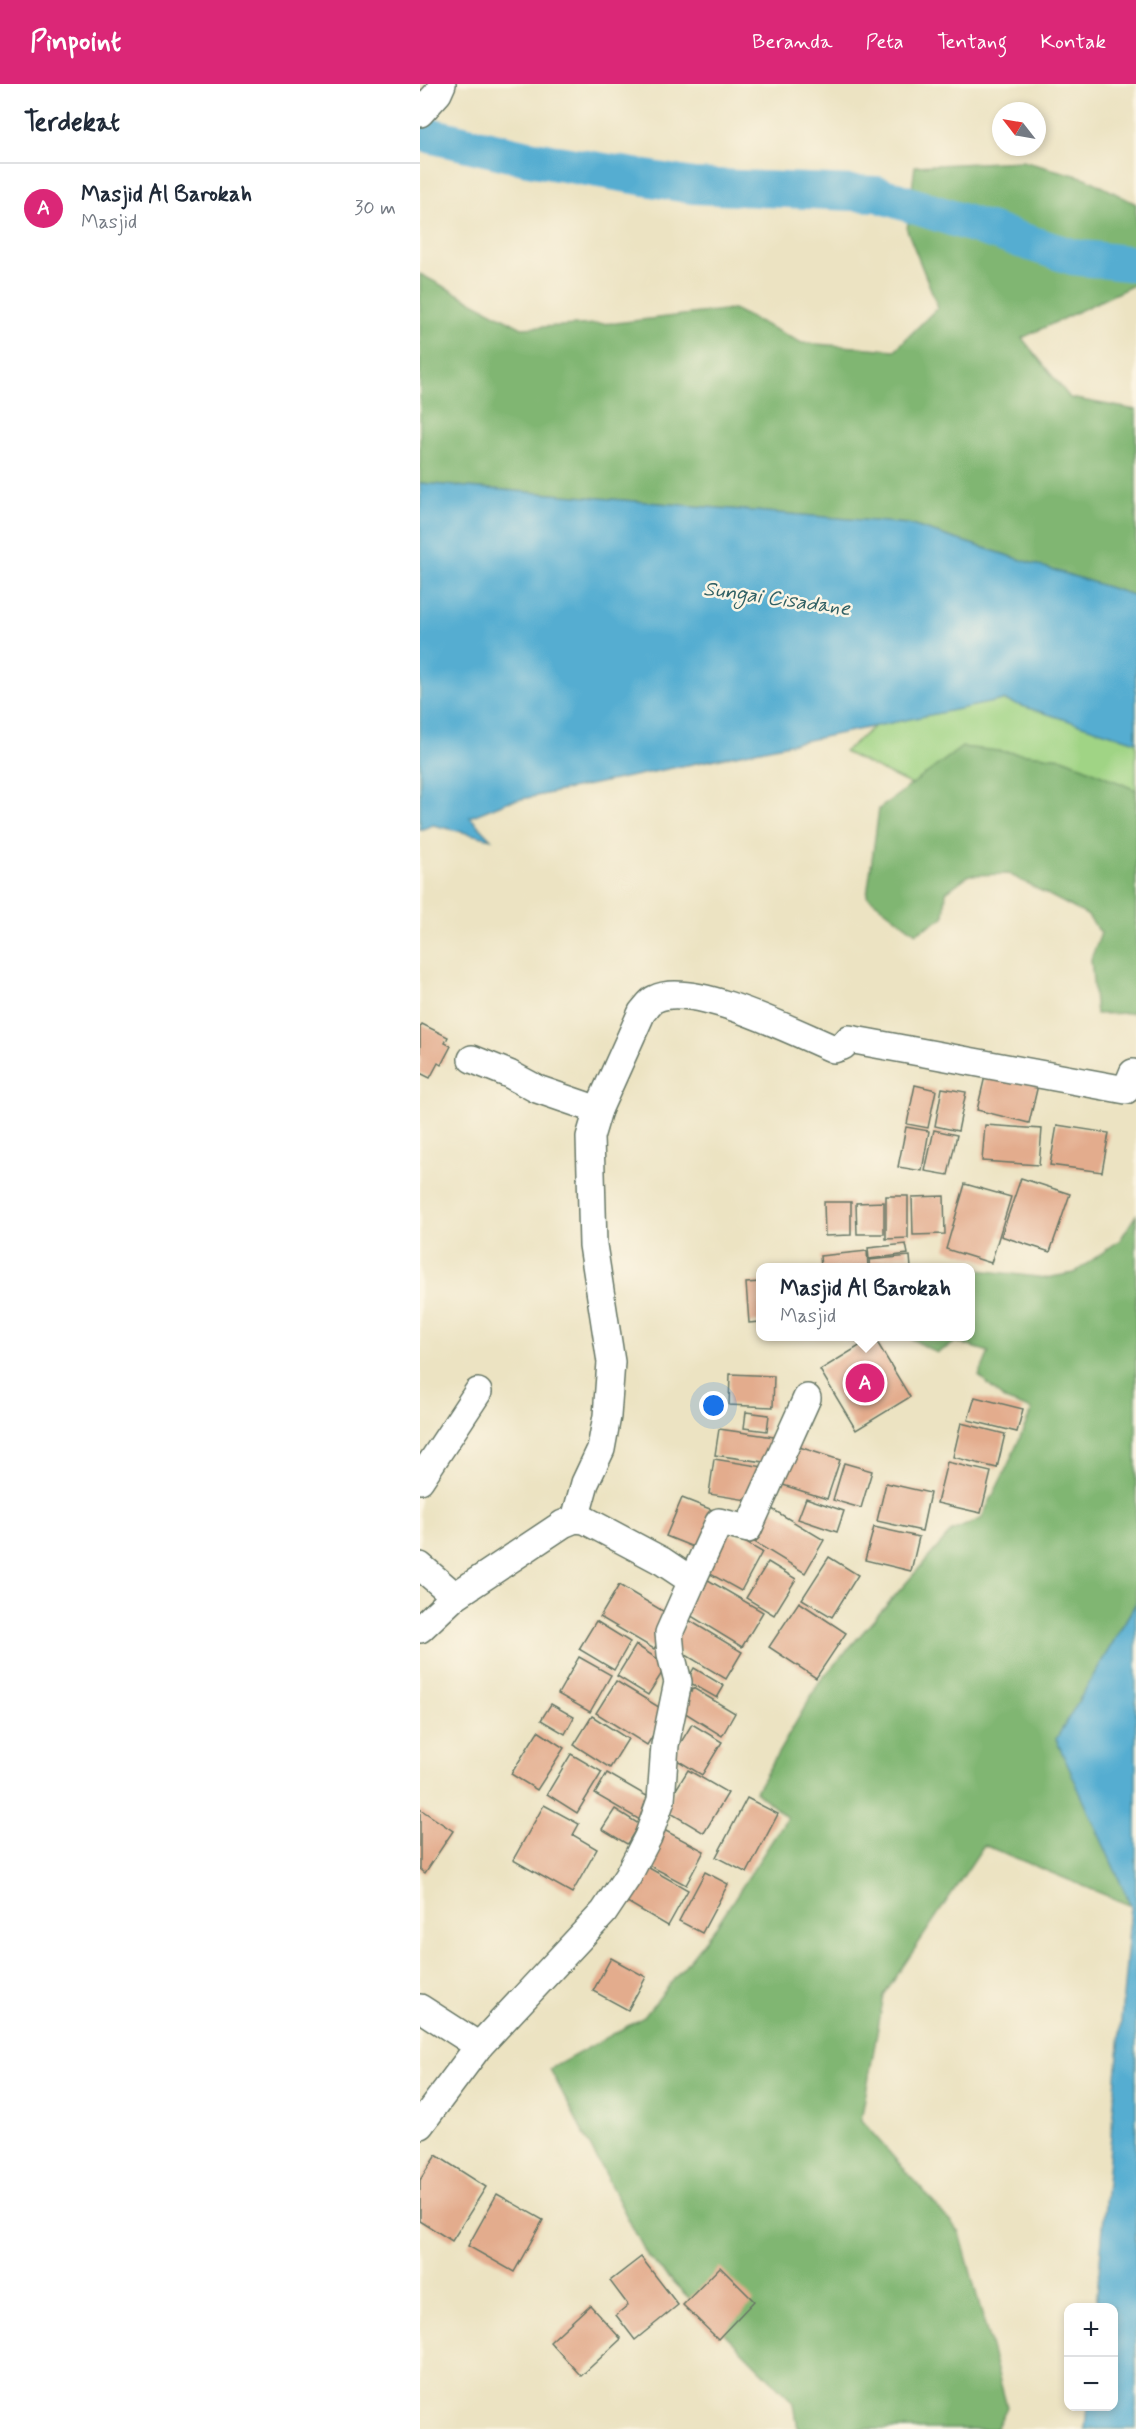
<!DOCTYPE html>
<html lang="id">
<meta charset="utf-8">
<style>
:root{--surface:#fff;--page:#f6f6f7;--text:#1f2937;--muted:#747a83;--line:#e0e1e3;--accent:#db2777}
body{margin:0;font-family:Mynerve,sans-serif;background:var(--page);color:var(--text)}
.controls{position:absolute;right:18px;bottom:18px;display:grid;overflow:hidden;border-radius:12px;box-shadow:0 3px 9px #0003}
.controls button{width:54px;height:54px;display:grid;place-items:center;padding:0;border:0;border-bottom:2px solid var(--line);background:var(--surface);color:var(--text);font:30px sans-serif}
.compass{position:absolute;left:572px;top:18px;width:54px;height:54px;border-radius:50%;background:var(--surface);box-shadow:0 3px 9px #0003;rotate:301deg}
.you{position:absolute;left:294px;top:1322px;width:21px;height:21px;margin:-15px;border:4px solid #fff;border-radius:50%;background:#1a73e8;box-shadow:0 0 0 9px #1a73e833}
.badge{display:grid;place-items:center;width:39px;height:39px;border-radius:50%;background:var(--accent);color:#fff;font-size:20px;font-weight:700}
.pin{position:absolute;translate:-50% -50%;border:3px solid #fff;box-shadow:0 2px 6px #0006}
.popup{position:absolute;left:336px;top:1179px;width:219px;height:78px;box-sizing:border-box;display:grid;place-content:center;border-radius:12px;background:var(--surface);filter:drop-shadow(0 2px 4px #0005);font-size:20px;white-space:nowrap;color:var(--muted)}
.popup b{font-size:22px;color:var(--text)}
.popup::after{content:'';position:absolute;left:50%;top:100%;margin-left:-12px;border:12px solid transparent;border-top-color:var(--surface)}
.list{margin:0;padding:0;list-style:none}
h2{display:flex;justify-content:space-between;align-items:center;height:78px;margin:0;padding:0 24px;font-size:26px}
h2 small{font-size:20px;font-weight:400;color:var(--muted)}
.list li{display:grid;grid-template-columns:39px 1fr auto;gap:18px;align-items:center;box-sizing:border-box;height:90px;padding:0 24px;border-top:2px solid var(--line)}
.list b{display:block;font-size:22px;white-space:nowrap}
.list p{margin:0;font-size:20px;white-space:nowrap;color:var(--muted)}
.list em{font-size:20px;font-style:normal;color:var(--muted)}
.map{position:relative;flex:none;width:716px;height:2345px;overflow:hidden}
header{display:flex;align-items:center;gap:36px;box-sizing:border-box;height:84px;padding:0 30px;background:var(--accent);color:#fff}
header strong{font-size:28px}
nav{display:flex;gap:33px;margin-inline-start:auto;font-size:21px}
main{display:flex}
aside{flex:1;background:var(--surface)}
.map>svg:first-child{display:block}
.green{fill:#a0d485;stroke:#60885c;stroke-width:1.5}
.forest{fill:#80b672;stroke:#507a53;stroke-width:1.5}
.water{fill:#54add1;stroke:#3a7582;stroke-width:1.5}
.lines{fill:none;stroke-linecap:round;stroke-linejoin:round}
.canal{stroke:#54add1;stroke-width:36}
.building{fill:#e3ac8d}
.minor-casing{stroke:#677766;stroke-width:30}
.minor{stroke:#fff;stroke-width:27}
.labels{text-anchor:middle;stroke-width:5;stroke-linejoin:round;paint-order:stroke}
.water-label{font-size:21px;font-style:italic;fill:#2f5f63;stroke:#fcf5e5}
</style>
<header>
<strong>Pinpoint</strong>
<nav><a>Beranda</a><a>Peta</a><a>Tentang</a><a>Kontak</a></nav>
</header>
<main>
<aside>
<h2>Terdekat<small></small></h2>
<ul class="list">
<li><span class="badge">A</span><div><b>Masjid Al Barokah</b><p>Masjid</p></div><em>30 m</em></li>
</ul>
</aside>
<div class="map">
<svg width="716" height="2345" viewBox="0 0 716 2345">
<rect width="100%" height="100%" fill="#fcf5e5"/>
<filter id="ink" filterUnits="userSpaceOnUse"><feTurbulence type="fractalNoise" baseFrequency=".0167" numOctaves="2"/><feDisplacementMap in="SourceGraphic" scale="12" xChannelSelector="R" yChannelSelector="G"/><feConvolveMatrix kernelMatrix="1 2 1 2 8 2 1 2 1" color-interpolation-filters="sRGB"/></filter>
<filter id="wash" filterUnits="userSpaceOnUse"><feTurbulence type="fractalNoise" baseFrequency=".008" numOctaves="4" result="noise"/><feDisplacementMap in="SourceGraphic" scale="24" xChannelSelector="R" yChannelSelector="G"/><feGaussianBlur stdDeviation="1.35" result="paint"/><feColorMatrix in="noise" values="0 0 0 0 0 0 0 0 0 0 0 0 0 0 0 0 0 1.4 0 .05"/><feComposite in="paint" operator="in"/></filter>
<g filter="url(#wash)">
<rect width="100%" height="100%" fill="#ece3c2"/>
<path class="green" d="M524,583L716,636V736L504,707L424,668Z"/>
<g class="forest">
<path d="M602,77L666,94L716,120V200L602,254L650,314L716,326V512L488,440L0,399V190L102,244L196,239L313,225L382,259L475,266L518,223L487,146L495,82Z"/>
<path d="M542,663L643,674L716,706V923L711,929L676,930L671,875L681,849L667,831L589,790L549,791L526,808L524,833L496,849L447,812L459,725Z"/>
<path d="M716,1131V1519L637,1655L712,1822L564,1761L464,1911L441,2036L540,2149L587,2323L576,2345H378L374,2319L228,2173L130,1985L224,1933L297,1841L367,1734L336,1707L400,1597L532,1447L561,1435L588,1381L612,1326L585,1316L559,1292L569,1268L536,1258L517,1269L488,1253L550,1252V1185L626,1194L654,1189L700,1156Z"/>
</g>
<g class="water">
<path d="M0,399L488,440L716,512V658L583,616L87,718L50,733L71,755L13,741L0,746Z"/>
<path d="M716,1519V2345H665L667,2323L694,2322V2224L676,2223L711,1822L636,1655Z"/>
</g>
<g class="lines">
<path class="canal" d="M0,49L108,74L273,102L457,110L653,173L716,180"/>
</g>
<g id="blocks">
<g class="building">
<path d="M2,940L28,953L25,959L31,962L21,981L18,979L10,994L0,989V943Z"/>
<path d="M566,988L618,1001L609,1039L557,1026Z"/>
<path d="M495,1001L516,1006L508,1044L487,1040Z"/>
<path d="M522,1004L546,1008L538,1047L515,1042Z"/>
<path d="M565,1041L622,1045L619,1081L562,1077Z"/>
<path d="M637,1041L689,1049L682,1088L630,1081Z"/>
<path d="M486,1043L509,1047L502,1087L478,1083Z"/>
<path d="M514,1046L537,1051L528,1091L505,1087Z"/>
<path d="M601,1094L650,1110L630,1168L581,1152Z"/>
<path d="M545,1100L591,1113L571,1179L526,1165Z"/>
<path d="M466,1112H488V1154L466,1155Z"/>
<path d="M524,1112L525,1150L493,1151L492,1113Z"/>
<path d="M404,1118H431V1151L405,1152Z"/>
<path d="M464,1118V1150H437L436,1119Z"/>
<path d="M486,1160L488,1170L449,1175L448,1164Z"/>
<path d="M447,1167L448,1184H401L400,1172Z"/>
<path d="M490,1172L491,1184H450L449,1176Z"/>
<path d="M340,1198V1238L329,1239L326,1199Z"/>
<path d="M454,1253L490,1313L436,1346L400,1286Z"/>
<path d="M310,1290L354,1292L353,1323L309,1321Z"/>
<path d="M555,1313L603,1325L597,1348L548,1336Z"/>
<path d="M326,1328L349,1331L347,1347L324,1344Z"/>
<path d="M541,1339L585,1350L577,1384L533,1373Z"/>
<path d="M299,1345L361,1354L357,1380L295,1371Z"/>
<path d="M376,1362L420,1376L407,1415L363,1401Z"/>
<path d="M294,1375L344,1383L339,1418L289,1410Z"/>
<path d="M527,1378L571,1388L561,1429L517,1419Z"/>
<path d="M424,1379L452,1387L441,1424L413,1416Z"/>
<path d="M466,1399L510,1409L502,1447L457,1437Z"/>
<path d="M262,1414L300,1429L283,1467L246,1452Z"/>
<path d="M386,1414L424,1427L417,1448L378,1435Z"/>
<path d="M347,1422L404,1456L385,1489L328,1454Z"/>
<path d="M454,1443L499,1453L491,1487L445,1476Z"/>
<path d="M307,1448L342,1468L321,1507L285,1487Z"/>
<path d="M409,1473L438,1491L412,1533L382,1515Z"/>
<path d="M348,1478L376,1495L354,1531L326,1514Z"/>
<path d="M283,1493L343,1528L322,1563L263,1527Z"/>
<path d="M199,1501L253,1533L234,1565L180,1533Z"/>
<path d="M379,1518L426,1549L396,1594L349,1563Z"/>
<path d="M267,1535L322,1568L306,1595L251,1562Z"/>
<path d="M176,1537L210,1558L194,1586L159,1565Z"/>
<path d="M216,1561L247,1581L228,1611L197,1592Z"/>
<path d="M159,1573L191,1591L170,1628L138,1610Z"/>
<path d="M274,1584L304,1602L297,1614L267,1597Z"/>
<path d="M196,1597L247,1628L227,1661L176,1629Z"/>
<path d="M273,1604L315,1629L302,1652L259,1625Z"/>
<path d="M131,1620L154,1633L145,1650L121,1636Z"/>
<path d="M172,1632L208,1655L190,1684L154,1661Z"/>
<path d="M272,1640L302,1658L282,1691L252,1673Z"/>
<path d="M118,1647L144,1664L117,1706L91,1690Z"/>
<path d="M151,1670L182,1688L157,1729L127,1710Z"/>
<path d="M268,1686L308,1709L284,1749L244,1725Z"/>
<path d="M187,1689L232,1715L220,1736L175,1710Z"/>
<path d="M327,1714L358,1730L327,1789L296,1773Z"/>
<path d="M124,1721L159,1740L153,1751L177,1765L152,1809L93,1776Z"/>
<path d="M0,1725L33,1747L5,1789L0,1785Z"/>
<path d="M195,1725L219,1740L207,1760L182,1745Z"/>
<path d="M242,1745L284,1767L266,1801L223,1778Z"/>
<path d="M222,1780L268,1806L248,1842L202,1815Z"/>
<path d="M285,1788L308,1800L282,1849L259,1837Z"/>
<path d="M191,1874L226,1893L208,1926L173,1907Z"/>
<path d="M16,2071L66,2103L32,2157L0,2137V2096Z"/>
<path d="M77,2110L123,2136L94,2188L48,2162Z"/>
<path d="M221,2173L258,2221L215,2256L196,2231L208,2221L190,2197Z"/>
<path d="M300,2183L334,2217L298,2255L263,2221Z"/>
<path d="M170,2221L201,2255L161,2292L130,2258Z"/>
</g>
</g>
</g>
<g filter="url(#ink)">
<use href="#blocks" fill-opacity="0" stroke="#677766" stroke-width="1.5"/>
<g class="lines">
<g class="minor-casing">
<g id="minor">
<path d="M0,29L18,9L22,0"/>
<path d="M52,975L89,990L117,1005L178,1026"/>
<path d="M0,1396L58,1308"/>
<path d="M155,1435L165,1399L181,1365L187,1332L191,1278L173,1161L170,1053L178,1026L222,928C226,924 230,917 235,915C272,896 376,949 414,965L423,962L429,955L706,1006L713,989L716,990"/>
<path d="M0,1482L35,1512L0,1545"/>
<path d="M272,1497L299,1438L328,1445L387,1314"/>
<path d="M0,1924L59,1962"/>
<path d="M0,2041L59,1962L184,1828L208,1792L228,1753L241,1716L245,1661L258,1598L251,1570L249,1549L272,1497L242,1477L165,1436L155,1435L143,1440L35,1512"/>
</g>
</g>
<use href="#minor" class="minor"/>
</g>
</g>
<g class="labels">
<g class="water-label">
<text transform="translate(357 514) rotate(8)" y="7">Sungai Cisadane</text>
</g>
</g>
</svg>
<div class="controls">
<button>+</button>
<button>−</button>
</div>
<svg class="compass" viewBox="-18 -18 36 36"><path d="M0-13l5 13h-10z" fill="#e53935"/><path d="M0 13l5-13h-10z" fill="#747a83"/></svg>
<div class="you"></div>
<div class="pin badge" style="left:445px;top:1299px">A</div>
<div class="popup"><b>Masjid Al Barokah</b>Masjid</div>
</div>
</main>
